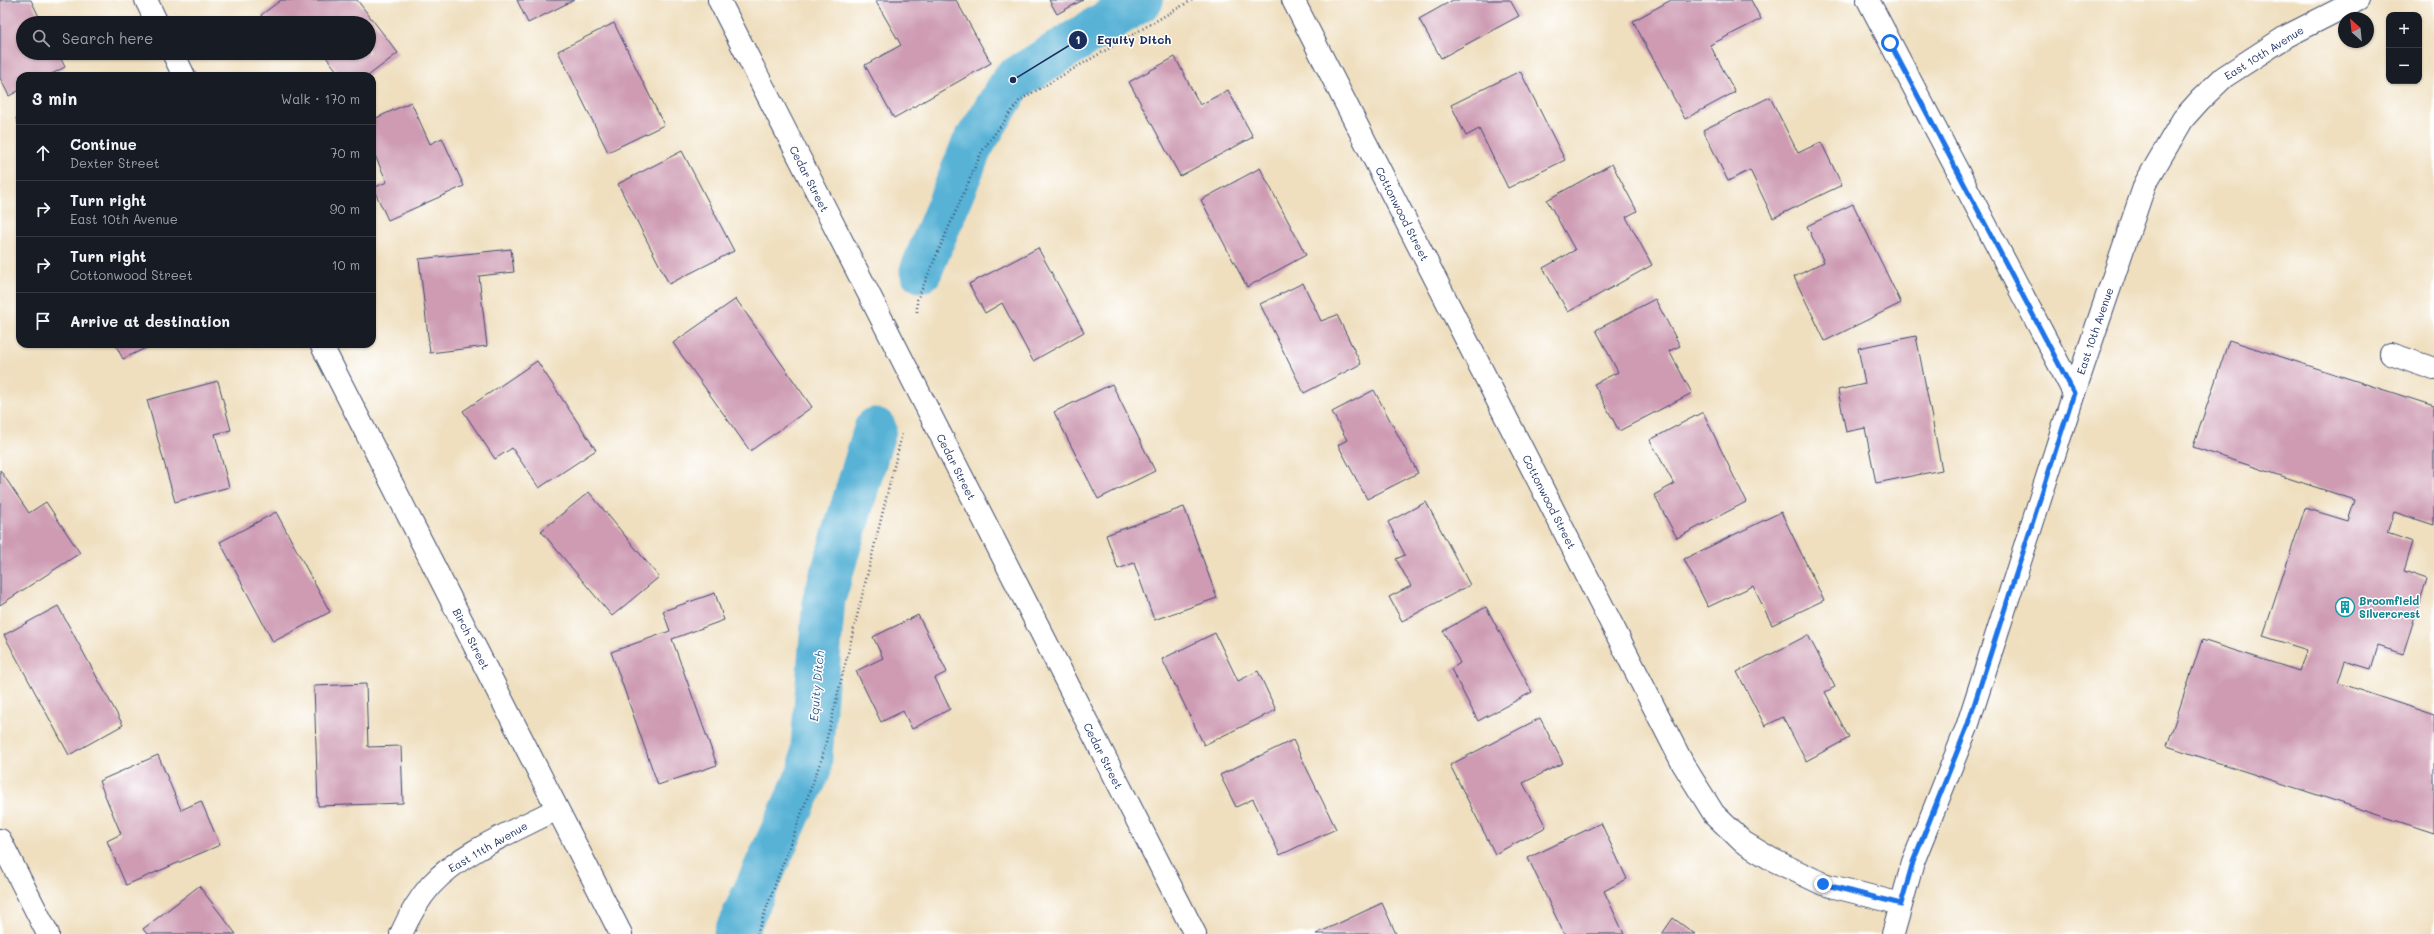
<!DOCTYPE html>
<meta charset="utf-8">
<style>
:root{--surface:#171b24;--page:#242831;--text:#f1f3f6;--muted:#9ea1a6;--line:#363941}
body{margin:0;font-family:Mali,sans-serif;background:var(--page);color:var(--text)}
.controls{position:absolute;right:12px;top:12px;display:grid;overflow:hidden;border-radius:8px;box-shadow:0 1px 3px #0004}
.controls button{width:36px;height:36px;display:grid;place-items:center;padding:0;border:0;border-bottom:1px solid var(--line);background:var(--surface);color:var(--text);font:20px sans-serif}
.compass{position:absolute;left:2338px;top:12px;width:36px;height:36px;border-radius:50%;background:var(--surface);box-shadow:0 1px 3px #0004;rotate:333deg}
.stop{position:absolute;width:12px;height:12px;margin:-9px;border:3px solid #1a73e8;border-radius:50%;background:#fff}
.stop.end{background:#1a73e8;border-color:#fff;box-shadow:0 1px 4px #0008}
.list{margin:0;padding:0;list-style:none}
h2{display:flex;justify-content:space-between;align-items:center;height:52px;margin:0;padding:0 16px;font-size:17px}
h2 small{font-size:13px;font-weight:400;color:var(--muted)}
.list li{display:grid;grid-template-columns:26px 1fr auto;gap:12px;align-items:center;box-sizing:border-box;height:56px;padding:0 16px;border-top:1px solid var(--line)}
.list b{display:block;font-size:15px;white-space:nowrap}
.list p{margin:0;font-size:13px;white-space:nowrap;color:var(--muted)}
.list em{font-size:13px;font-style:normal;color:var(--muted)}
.icon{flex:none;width:22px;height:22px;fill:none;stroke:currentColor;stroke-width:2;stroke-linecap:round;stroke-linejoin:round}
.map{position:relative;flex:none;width:2434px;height:934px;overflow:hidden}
.search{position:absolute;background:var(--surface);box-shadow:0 1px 3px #0004;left:16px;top:16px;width:360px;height:44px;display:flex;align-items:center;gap:10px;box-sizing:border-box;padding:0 14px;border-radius:22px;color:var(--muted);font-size:15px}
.panel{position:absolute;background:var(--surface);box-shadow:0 1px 3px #0004;left:16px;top:72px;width:360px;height:276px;border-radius:12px}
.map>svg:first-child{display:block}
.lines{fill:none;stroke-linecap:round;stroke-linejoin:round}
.canal{stroke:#59b2d6;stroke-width:43}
.building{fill:#ce9bb3}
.service-casing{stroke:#3b496d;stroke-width:24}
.minor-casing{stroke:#3b496d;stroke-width:24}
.path{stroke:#3b496d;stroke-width:2.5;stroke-dasharray:1 3;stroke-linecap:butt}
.service{stroke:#fff;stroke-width:22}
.minor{stroke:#fff;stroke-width:22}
.route{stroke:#1a73e8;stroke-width:5}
.labels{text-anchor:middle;stroke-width:3;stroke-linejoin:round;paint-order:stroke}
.street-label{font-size:11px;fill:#1b2f5e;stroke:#fff}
.culture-label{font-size:11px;font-weight:bold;fill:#0d838f;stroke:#fff;text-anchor:start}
.water-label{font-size:12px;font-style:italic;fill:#315d88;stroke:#fff}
.leader{fill:none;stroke:#1b2f5e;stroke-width:1.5}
.callout-dot{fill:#1b2f5e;stroke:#fff;stroke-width:1.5}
.mark-label{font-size:12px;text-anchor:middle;font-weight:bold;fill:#fff}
.callout-label{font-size:12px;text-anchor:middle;font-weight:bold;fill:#1b2f5e;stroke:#fff;stroke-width:3;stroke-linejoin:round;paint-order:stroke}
</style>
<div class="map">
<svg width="2434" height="934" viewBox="0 0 2434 934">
<rect width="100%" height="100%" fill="#fff"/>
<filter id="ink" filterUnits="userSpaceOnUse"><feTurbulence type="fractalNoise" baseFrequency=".025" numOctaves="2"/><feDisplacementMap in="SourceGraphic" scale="8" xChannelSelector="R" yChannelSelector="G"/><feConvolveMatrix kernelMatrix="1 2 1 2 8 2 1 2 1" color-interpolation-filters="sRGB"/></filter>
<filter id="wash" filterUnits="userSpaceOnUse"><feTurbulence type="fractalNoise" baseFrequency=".012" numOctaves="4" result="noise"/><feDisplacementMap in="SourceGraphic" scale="16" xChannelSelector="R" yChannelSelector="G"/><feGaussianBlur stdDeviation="0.9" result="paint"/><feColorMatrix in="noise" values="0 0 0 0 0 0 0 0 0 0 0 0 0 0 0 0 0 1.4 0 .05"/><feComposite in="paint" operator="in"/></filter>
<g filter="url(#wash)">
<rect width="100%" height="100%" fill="#efdfbf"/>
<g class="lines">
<g class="canal">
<path d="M921,271L972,146L1013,80L1142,0"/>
<path d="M735,934L810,769L824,599L875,429"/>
</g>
</g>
<g id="blocks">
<g class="building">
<path d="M0,0H31L42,23H23V53H58L65,67L48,76H20V90L9,96L0,78Z"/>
<path d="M281,0H357L398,53L368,76H341L323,53H369V23H267L261,15Z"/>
<path d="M517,0H574L528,23Z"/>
<path d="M875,0H956L991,63L894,118L865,65L901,45Z"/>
<path d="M1049,0H1083L1057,14Z"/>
<path d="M1453,0H1510L1519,16L1441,58L1419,19Z"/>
<path d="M1671,0H1751L1761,19L1710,45L1735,92L1685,119L1633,21Z"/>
<path d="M614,23L664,125L608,152L558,51Z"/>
<path d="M290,53H299L294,57Z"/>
<path d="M1175,57L1200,105L1228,90L1253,137L1180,176L1129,82Z"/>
<path d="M1520,71L1565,160L1508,188L1479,129L1466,136L1451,105Z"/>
<path d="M1770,97L1798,153L1821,142L1842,185L1773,218L1750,170L1728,181L1703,130Z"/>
<path d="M411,102L430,144L442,138L464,186L388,220L373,188L387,182L372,149V120Z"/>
<path d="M20,117V128L16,118Z"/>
<path d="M682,151L734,251L669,284L618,184Z"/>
<path d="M1612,164L1637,211L1626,217L1652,265L1568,312L1543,268L1575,250L1547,200Z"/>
<path d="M1260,168L1306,255L1247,287L1201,200Z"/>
<path d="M1853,204L1901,303L1825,341L1794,277L1824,262L1807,226Z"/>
<path d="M1038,248L1084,332L1033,361L1002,303L985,313L969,284Z"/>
<path d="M511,249L514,272L479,276L487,346L430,353L419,259Z"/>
<path d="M1303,283L1321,321L1337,315L1361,364L1304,393L1260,304Z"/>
<path d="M736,299L812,407L750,451L673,343Z"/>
<path d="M1655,299L1680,346L1669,351L1692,393L1619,431L1594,384L1618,372L1596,330Z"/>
<path d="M1916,336L1942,470L1876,483L1865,428L1846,432L1838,390L1865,384L1858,348Z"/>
<path d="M2229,340L2434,406V525L2394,512L2387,533L2413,542L2404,571L2427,579L2403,654L2378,646L2371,669L2345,661L2338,683L2434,715V833L2167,746L2202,640L2299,671L2307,650L2263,636L2305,508L2348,521L2355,500L2193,447Z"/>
<path d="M115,344H154L123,359Z"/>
<path d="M537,361L596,450L539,488L512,448L495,459L463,411Z"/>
<path d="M218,381L231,430L215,434L229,487L175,502L147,400Z"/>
<path d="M1112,384L1155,471L1098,499L1054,412Z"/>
<path d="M1374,390L1418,473L1367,499L1338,445L1347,440L1332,412Z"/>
<path d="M1703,412L1746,502L1677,538L1654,495L1674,484L1650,440Z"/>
<path d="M0,470L29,513L46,502L80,553L0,605Z"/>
<path d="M589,492L659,577L612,616L541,531Z"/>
<path d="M1426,502L1470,585L1402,621L1389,597L1411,586L1396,559L1405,555L1388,522Z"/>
<path d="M1184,507L1217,598L1154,620L1134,563L1118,569L1106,535Z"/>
<path d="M276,512L330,612L273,642L220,542Z"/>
<path d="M1781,512L1824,600L1772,625L1753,586L1708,607L1684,559Z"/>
<path d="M715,593L724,620L672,639L717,765L658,785L611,652L670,631L663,611Z"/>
<path d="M58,606L123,725L69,755L4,635Z"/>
<path d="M1486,607L1532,692L1478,721L1451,669L1460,663L1443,631Z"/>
<path d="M918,615L947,672L935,678L950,709L912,729L903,711L881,722L856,671L883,658L873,637Z"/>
<path d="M1215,633L1238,681L1258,671L1276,710L1204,745L1162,659Z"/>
<path d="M1808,635L1835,687L1825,692L1849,738L1806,761L1783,717L1765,726L1737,672Z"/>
<path d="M366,684L368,747L401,746L403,803L318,806L314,686Z"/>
<path d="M1540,718L1563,763L1523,783L1546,827L1495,854L1450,765Z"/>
<path d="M1293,740L1336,829L1280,855L1253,799L1236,807L1220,775Z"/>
<path d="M158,755L181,810L201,801L220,845L126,885L107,841L121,834L99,781Z"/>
<path d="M1601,823L1627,879L1604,891L1624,934H1564L1528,858Z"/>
<path d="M199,886L236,934H147L143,929Z"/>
<path d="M1382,903L1396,934H1316Z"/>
<path d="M1673,918L1695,934H1662Z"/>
</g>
</g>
</g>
<g filter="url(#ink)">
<use href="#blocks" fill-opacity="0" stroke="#3b496d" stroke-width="1"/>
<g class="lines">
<g class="service-casing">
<path id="service" d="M2391,354L2434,369"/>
</g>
<g class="minor-casing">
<g id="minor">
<path d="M146,0L157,23"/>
<path d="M719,0L1195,934"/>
<path d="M1293,0L1683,764L1714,814L1743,842L1771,859L1823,884L1901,904"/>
<path d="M1868,0L2074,393"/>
<path d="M173,53L184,76"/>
<path d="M321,344L621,934"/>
<path d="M0,840L48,934"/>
<path d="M401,934C409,916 418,900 431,885C462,851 517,830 557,809"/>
<path d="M1893,934L1913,862L1967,727L2074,393L2145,184L2183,119L2200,100L2224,77L2287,36L2358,0"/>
</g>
</g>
<g class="path">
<path d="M917,312V300L982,151L1020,100L1192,0"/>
<path d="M757,934L822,758L902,434"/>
</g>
<use href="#service" class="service"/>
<use href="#minor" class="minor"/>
</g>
</g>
<g class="lines" filter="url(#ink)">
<path class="route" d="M1823,884L1901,904L1913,862L1967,727L2074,393L1890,43"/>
</g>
<defs>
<g id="building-ring" transform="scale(1)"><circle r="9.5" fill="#fff" stroke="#0f9aa8" stroke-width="1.5"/><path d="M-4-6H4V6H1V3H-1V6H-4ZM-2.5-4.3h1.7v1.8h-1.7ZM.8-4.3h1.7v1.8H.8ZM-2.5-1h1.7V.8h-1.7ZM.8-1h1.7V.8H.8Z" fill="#0f9aa8"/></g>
</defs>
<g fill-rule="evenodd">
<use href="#building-ring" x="2345" y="607"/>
</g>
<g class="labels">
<g class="street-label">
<text transform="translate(2264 53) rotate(-32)" y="4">East 10th Avenue</text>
<text transform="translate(809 179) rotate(63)" y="4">Cedar Street</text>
<text transform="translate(1402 214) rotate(63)" y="4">Cottonwood Street</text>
<text transform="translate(2095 331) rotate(-71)" y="4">East 10th Avenue</text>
<text transform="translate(956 467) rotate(63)" y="4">Cedar Street</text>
<text transform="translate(1549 502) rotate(63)" y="4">Cottonwood Street</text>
<text transform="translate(471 639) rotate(63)" y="4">Birch Street</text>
<text transform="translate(1103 756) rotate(63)" y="4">Cedar Street</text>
<text transform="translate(488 847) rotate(-30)" y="4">East 11th Avenue</text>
</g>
<g class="culture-label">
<text x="2359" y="605">Broomfield<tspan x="2359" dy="13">Silvercrest</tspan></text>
</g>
<g class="water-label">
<text transform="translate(817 686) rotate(-85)" y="4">Equity Ditch</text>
</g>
</g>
<path class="leader" d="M1013 80L1078 40"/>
<g class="callout-dot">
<circle cx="1013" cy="80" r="4"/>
<circle cx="1078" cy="40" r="10"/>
</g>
<g class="mark-label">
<text x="1078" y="44">1</text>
</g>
<g class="callout-label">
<text x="1134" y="44">Equity Ditch</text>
</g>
</svg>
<div class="controls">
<button>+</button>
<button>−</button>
</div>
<svg class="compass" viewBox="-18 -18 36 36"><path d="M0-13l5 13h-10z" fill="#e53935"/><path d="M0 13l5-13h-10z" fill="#9ea1a6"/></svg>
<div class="stop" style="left:1890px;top:43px"></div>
<div class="stop end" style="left:1823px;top:884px"></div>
<div class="search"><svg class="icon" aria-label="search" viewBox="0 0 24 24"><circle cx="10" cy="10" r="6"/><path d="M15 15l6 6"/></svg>Search here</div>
<section class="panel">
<h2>3 min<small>Walk · 170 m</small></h2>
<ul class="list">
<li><svg class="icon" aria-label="ahead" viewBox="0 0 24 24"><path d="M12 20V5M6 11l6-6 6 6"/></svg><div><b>Continue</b><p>Dexter Street</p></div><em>70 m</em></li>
<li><svg class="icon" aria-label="right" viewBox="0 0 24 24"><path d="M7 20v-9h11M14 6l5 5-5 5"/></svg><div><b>Turn right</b><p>East 10th Avenue</p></div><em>90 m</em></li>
<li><svg class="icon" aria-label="right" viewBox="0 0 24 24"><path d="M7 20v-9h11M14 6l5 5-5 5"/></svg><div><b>Turn right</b><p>Cottonwood Street</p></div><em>10 m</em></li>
<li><svg class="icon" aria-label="arrive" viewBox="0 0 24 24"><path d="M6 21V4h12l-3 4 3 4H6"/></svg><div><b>Arrive at destination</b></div></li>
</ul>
</section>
</div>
